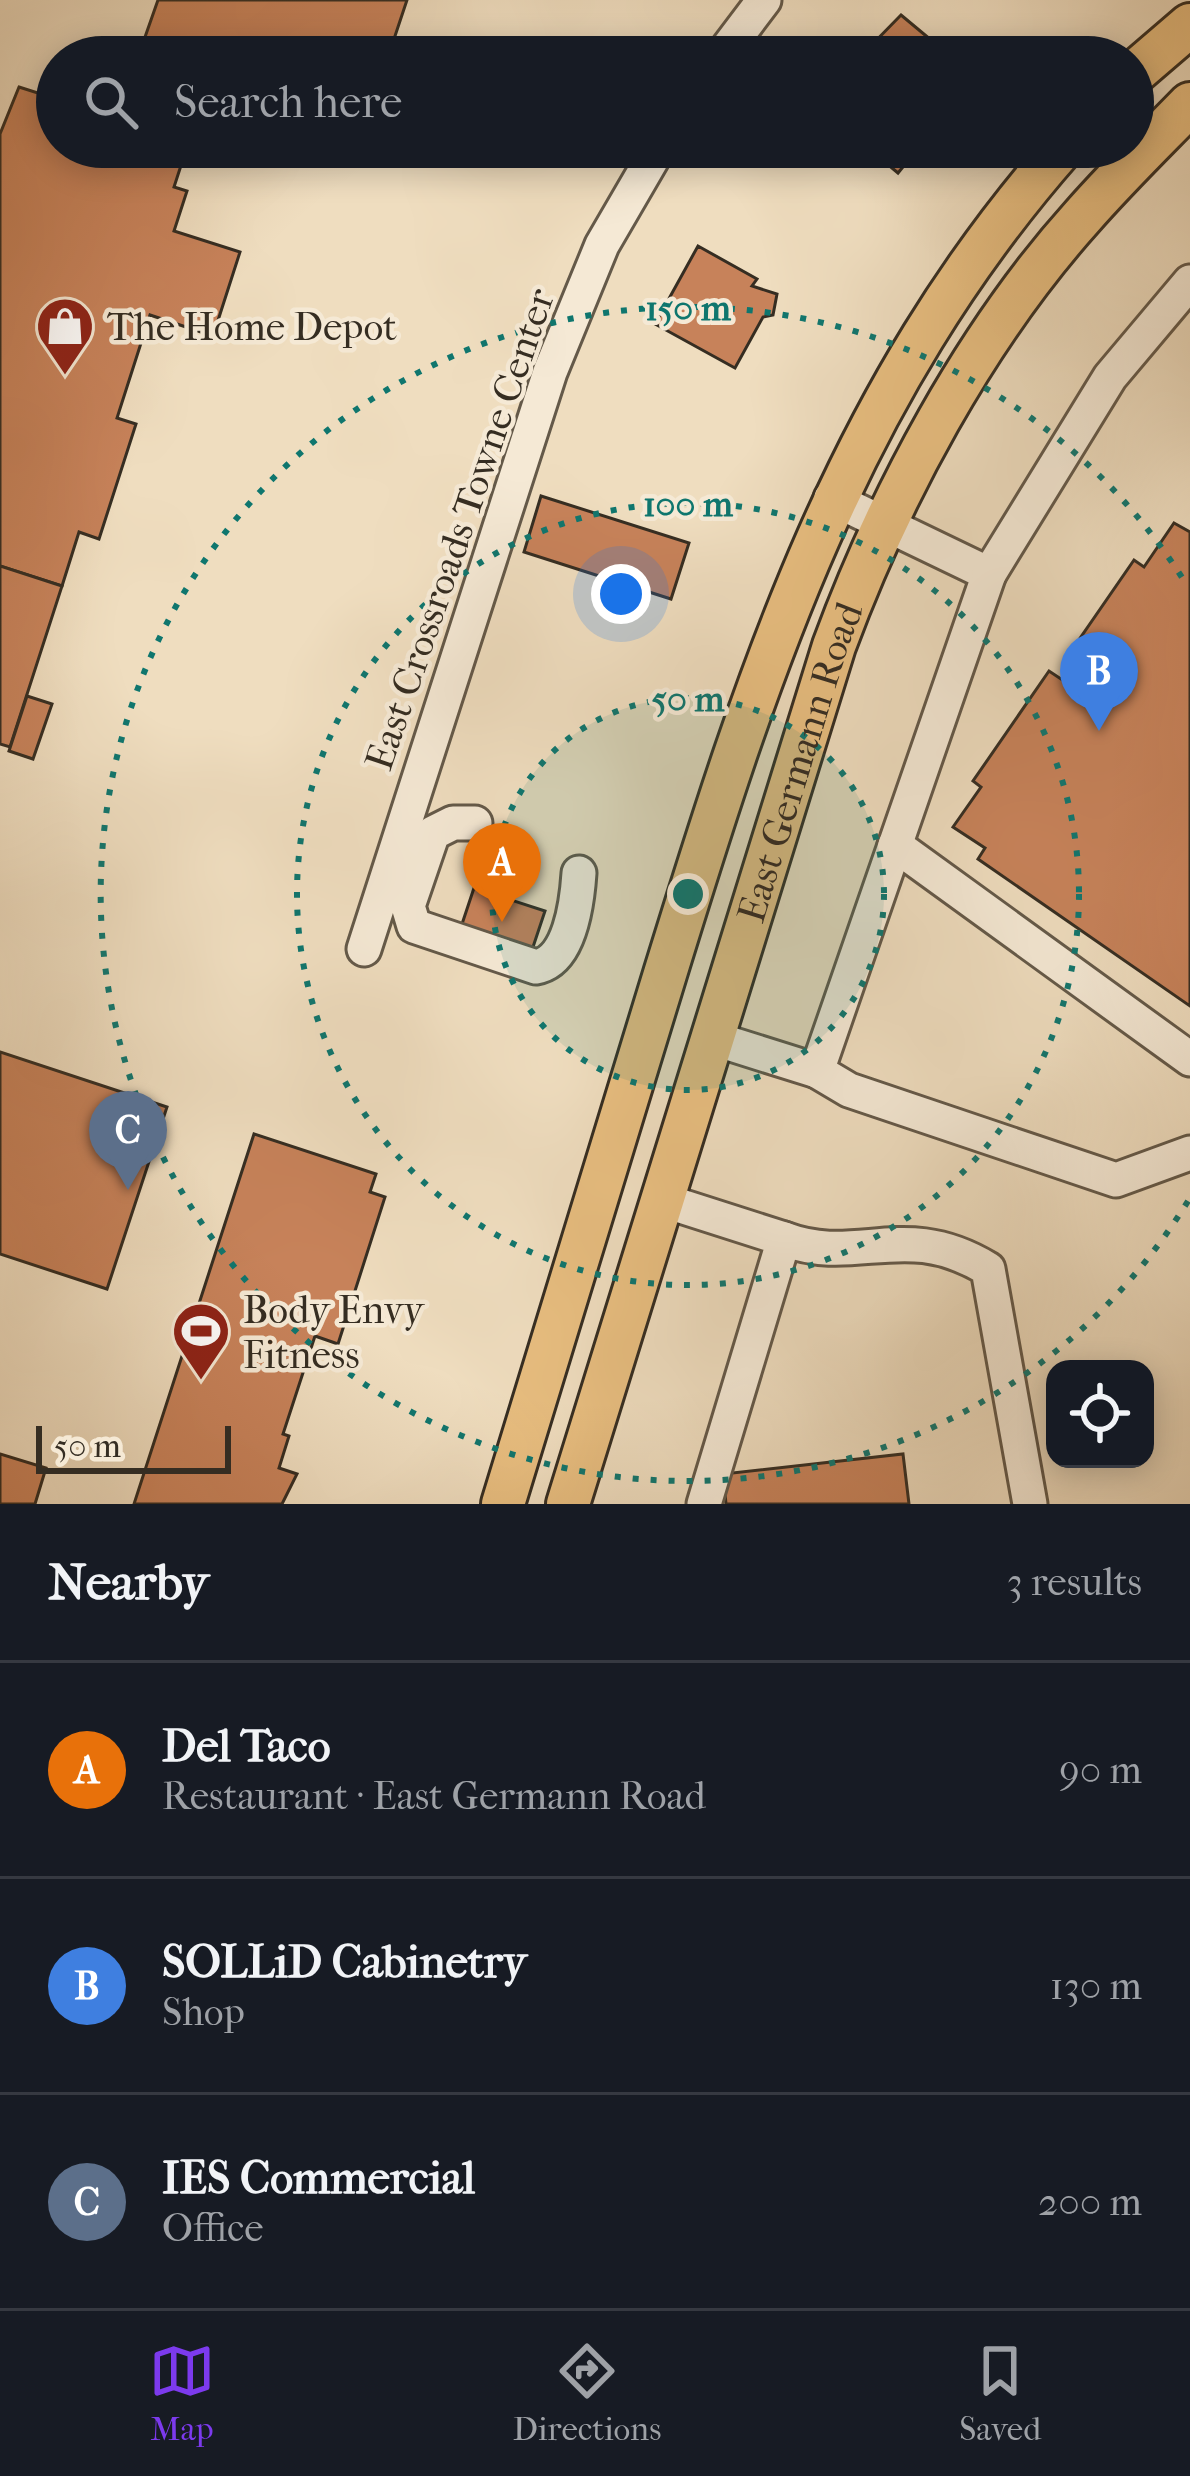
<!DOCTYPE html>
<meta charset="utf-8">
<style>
:root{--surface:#171b24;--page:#20242c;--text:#f1f3f6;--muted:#9ea1a6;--line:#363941;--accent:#7c3aed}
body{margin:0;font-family:"IM FELL French Canon",serif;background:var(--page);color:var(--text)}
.controls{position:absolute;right:36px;bottom:36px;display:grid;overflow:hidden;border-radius:24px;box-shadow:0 6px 30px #0003}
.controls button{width:108px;height:108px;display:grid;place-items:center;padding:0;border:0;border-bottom:3px solid var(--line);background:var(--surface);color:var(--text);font:60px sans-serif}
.scale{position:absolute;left:36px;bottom:30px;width:195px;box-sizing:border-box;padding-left:12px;border:6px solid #352d22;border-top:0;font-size:33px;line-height:42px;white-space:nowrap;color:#352d22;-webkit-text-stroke:9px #f5e9d5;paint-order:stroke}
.you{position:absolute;left:621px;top:594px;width:42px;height:42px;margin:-30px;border:9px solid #fff;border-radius:50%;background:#1a73e8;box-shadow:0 0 0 18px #1a73e833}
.badge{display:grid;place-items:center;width:78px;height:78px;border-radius:50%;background:var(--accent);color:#fff;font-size:39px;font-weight:700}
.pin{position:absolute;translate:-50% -99px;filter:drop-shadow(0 3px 6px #0008)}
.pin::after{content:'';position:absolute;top:63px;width:42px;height:36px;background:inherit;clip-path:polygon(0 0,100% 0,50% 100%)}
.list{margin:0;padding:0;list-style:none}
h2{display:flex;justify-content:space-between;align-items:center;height:156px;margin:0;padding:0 48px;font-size:51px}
h2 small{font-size:39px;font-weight:400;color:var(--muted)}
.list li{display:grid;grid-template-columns:78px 1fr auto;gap:36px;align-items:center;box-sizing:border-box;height:216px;padding:0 48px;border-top:3px solid var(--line)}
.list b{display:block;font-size:45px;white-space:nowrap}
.list p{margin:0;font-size:39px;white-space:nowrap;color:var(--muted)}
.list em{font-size:39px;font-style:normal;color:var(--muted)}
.icon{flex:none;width:66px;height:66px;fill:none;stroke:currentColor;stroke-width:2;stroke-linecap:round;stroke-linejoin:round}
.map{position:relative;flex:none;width:1190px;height:1504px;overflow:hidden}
.search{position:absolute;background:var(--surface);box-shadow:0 6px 30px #0003;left:36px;right:36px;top:36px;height:132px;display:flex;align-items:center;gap:30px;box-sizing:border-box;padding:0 42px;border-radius:66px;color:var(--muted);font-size:45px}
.sheet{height:804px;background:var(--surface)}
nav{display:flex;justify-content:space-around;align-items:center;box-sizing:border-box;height:168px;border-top:3px solid var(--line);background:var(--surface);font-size:33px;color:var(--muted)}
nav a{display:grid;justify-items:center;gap:6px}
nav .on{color:var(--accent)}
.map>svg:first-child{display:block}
.building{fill:#c7825a;stroke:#352d22;stroke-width:3}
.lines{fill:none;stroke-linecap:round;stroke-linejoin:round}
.minor-casing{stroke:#645949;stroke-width:39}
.major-casing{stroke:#352d22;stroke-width:48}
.minor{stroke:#f5e9d5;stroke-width:33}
.major{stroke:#e8be80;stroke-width:42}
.ring{fill:none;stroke:#0f766e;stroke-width:6;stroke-dasharray:6 12}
.labels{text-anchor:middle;stroke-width:9;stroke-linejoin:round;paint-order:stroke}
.poi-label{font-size:39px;fill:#352d22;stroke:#f5e9d5;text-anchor:start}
.street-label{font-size:39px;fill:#352d22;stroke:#f5e9d5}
.centre{fill:#0f766e;stroke:#f5e9d5;stroke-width:6}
.ring-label{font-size:36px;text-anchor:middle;font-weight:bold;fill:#0f766e;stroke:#f5e9d5;stroke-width:9;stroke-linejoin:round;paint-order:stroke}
</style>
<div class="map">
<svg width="1190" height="1504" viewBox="0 0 1190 1504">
<rect width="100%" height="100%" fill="#efddbf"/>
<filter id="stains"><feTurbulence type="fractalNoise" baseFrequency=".00167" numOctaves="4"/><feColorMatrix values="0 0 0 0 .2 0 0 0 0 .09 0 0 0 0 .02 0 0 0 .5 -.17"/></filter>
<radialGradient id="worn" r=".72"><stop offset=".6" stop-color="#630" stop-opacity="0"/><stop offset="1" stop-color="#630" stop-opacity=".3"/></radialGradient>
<g class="building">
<path d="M158,0H407L388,57H138Z"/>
<path d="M901,15L949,55L954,48L965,57H860Z"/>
<path d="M19,87L57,99V147H187L174,187L187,191L174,231L240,252L213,336L150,315L117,418L136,424L99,539L79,532L62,586L0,566V134Z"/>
<path d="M282,147H347L341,166Z"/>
<path d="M867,147H919L898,173Z"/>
<path d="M698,246L757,279L752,286L777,294L773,315L763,317L735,368L655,324Z"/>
<path d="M541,496L689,543L671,599L524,552Z"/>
<path d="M1174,523L1190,532V1006L978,859L985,848L953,827L981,787L973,781L1049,671L1064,681L1083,654L1074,647L1134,560L1144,567Z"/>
<path d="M0,566L62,586L10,747L0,744Z"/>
<path d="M27,696L52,704L33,759L9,751Z"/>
<path d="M474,888L545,911L530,956L459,933Z"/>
<path d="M0,1052L167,1107L107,1289L0,1254Z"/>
<path d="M254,1134L376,1174L370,1192L385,1197L338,1344L315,1336L283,1434L289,1436L279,1468L297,1474L282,1504H134Z"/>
<path d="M0,1454L46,1468L35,1504H0Z"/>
<path d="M903,1454L909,1504H726L723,1474Z"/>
</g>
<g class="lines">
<g class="minor-casing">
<g id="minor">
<path d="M721,57L764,0"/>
<path d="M831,498L989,574L817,1071L849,1090L1116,1180L1190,1153"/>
<path d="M989,574L1110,377L1190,282"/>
<path d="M475,823H453L433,833L408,906L414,926L536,967C570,961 577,903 579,873"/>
<path d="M895,845L1190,1059"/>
<path d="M364,949L550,372L602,245L659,147"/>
<path d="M712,1038L817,1071"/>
<path d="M662,1200L784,1239L704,1504"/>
<path d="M784,1239C858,1267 904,1218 988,1269L1030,1504"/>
</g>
</g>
<g class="major-casing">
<g id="major">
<path d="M1133,74L1190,25"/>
<path d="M503,1504C557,1327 611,1151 665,974C759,669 847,392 1063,147"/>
<path id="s1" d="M568,1504L834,646C889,497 975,336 1082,217C1116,178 1154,141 1190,104"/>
</g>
</g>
<use href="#minor" class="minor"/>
<use href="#major" class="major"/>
</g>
<circle cx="688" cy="894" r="196" fill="#0f766e" fill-opacity=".12"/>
<g class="ring">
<circle cx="688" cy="894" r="196"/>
<circle cx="688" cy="894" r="391"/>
<path d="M1188 1201A587 587 0 1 1 1188 587"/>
</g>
<defs>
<g id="shop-pin" transform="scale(3)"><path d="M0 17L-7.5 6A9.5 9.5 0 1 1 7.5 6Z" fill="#8f2418" stroke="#f5e9d5"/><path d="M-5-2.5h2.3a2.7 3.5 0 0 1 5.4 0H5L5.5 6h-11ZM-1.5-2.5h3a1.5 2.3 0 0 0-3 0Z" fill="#fff"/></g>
<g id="stadium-pin" transform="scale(3)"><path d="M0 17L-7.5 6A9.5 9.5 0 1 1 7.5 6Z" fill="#8f2418" stroke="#f5e9d5"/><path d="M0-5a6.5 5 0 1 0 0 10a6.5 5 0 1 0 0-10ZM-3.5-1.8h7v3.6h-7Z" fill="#fff"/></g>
</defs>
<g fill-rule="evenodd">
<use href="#shop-pin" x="65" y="326"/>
<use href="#stadium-pin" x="201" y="1331"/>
</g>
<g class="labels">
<g class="poi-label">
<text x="107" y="340">The Home Depot</text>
<text x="243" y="1323">Body Envy<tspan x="243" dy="45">Fitness</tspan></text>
</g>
<g class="street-label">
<text transform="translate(459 529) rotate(-71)" y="14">East Crossroads Towne Center</text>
<text dy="14" stroke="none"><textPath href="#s1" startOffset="777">East Germann Road</textPath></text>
</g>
</g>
<circle cx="688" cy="894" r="18" class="centre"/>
<g class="ring-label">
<text x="688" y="320">150 m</text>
<text x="688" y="516">100 m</text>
<text x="688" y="711">50 m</text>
</g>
<rect width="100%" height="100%" filter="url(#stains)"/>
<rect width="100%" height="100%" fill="url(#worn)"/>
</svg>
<div class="controls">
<button><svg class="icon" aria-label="locate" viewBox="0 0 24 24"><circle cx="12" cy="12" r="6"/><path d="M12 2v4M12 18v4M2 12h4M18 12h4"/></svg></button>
</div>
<div class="scale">50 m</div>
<div class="you"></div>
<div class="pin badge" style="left:502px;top:922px;background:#e8710a">A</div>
<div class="pin badge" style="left:1099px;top:731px;background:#3f7fe0">B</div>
<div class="pin badge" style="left:128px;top:1190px;background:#5c6f8a">C</div>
<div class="search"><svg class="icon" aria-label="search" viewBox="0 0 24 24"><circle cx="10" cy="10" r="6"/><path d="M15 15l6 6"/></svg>Search here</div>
</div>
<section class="sheet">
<h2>Nearby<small>3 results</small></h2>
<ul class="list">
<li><span class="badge" style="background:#e8710a">A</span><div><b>Del Taco</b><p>Restaurant · East Germann Road</p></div><em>90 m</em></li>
<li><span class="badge" style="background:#3f7fe0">B</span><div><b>SOLLiD Cabinetry</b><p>Shop</p></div><em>130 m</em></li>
<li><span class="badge" style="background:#5c6f8a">C</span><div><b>IES Commercial</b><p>Office</p></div><em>200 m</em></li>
</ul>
</section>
<nav>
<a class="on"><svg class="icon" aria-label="map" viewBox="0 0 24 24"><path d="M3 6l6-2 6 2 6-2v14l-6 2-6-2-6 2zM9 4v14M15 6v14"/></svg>Map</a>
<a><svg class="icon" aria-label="directions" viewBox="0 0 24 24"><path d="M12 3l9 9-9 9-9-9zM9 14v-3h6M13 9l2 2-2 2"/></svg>Directions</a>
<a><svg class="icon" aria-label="saved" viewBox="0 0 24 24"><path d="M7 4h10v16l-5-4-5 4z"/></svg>Saved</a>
</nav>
